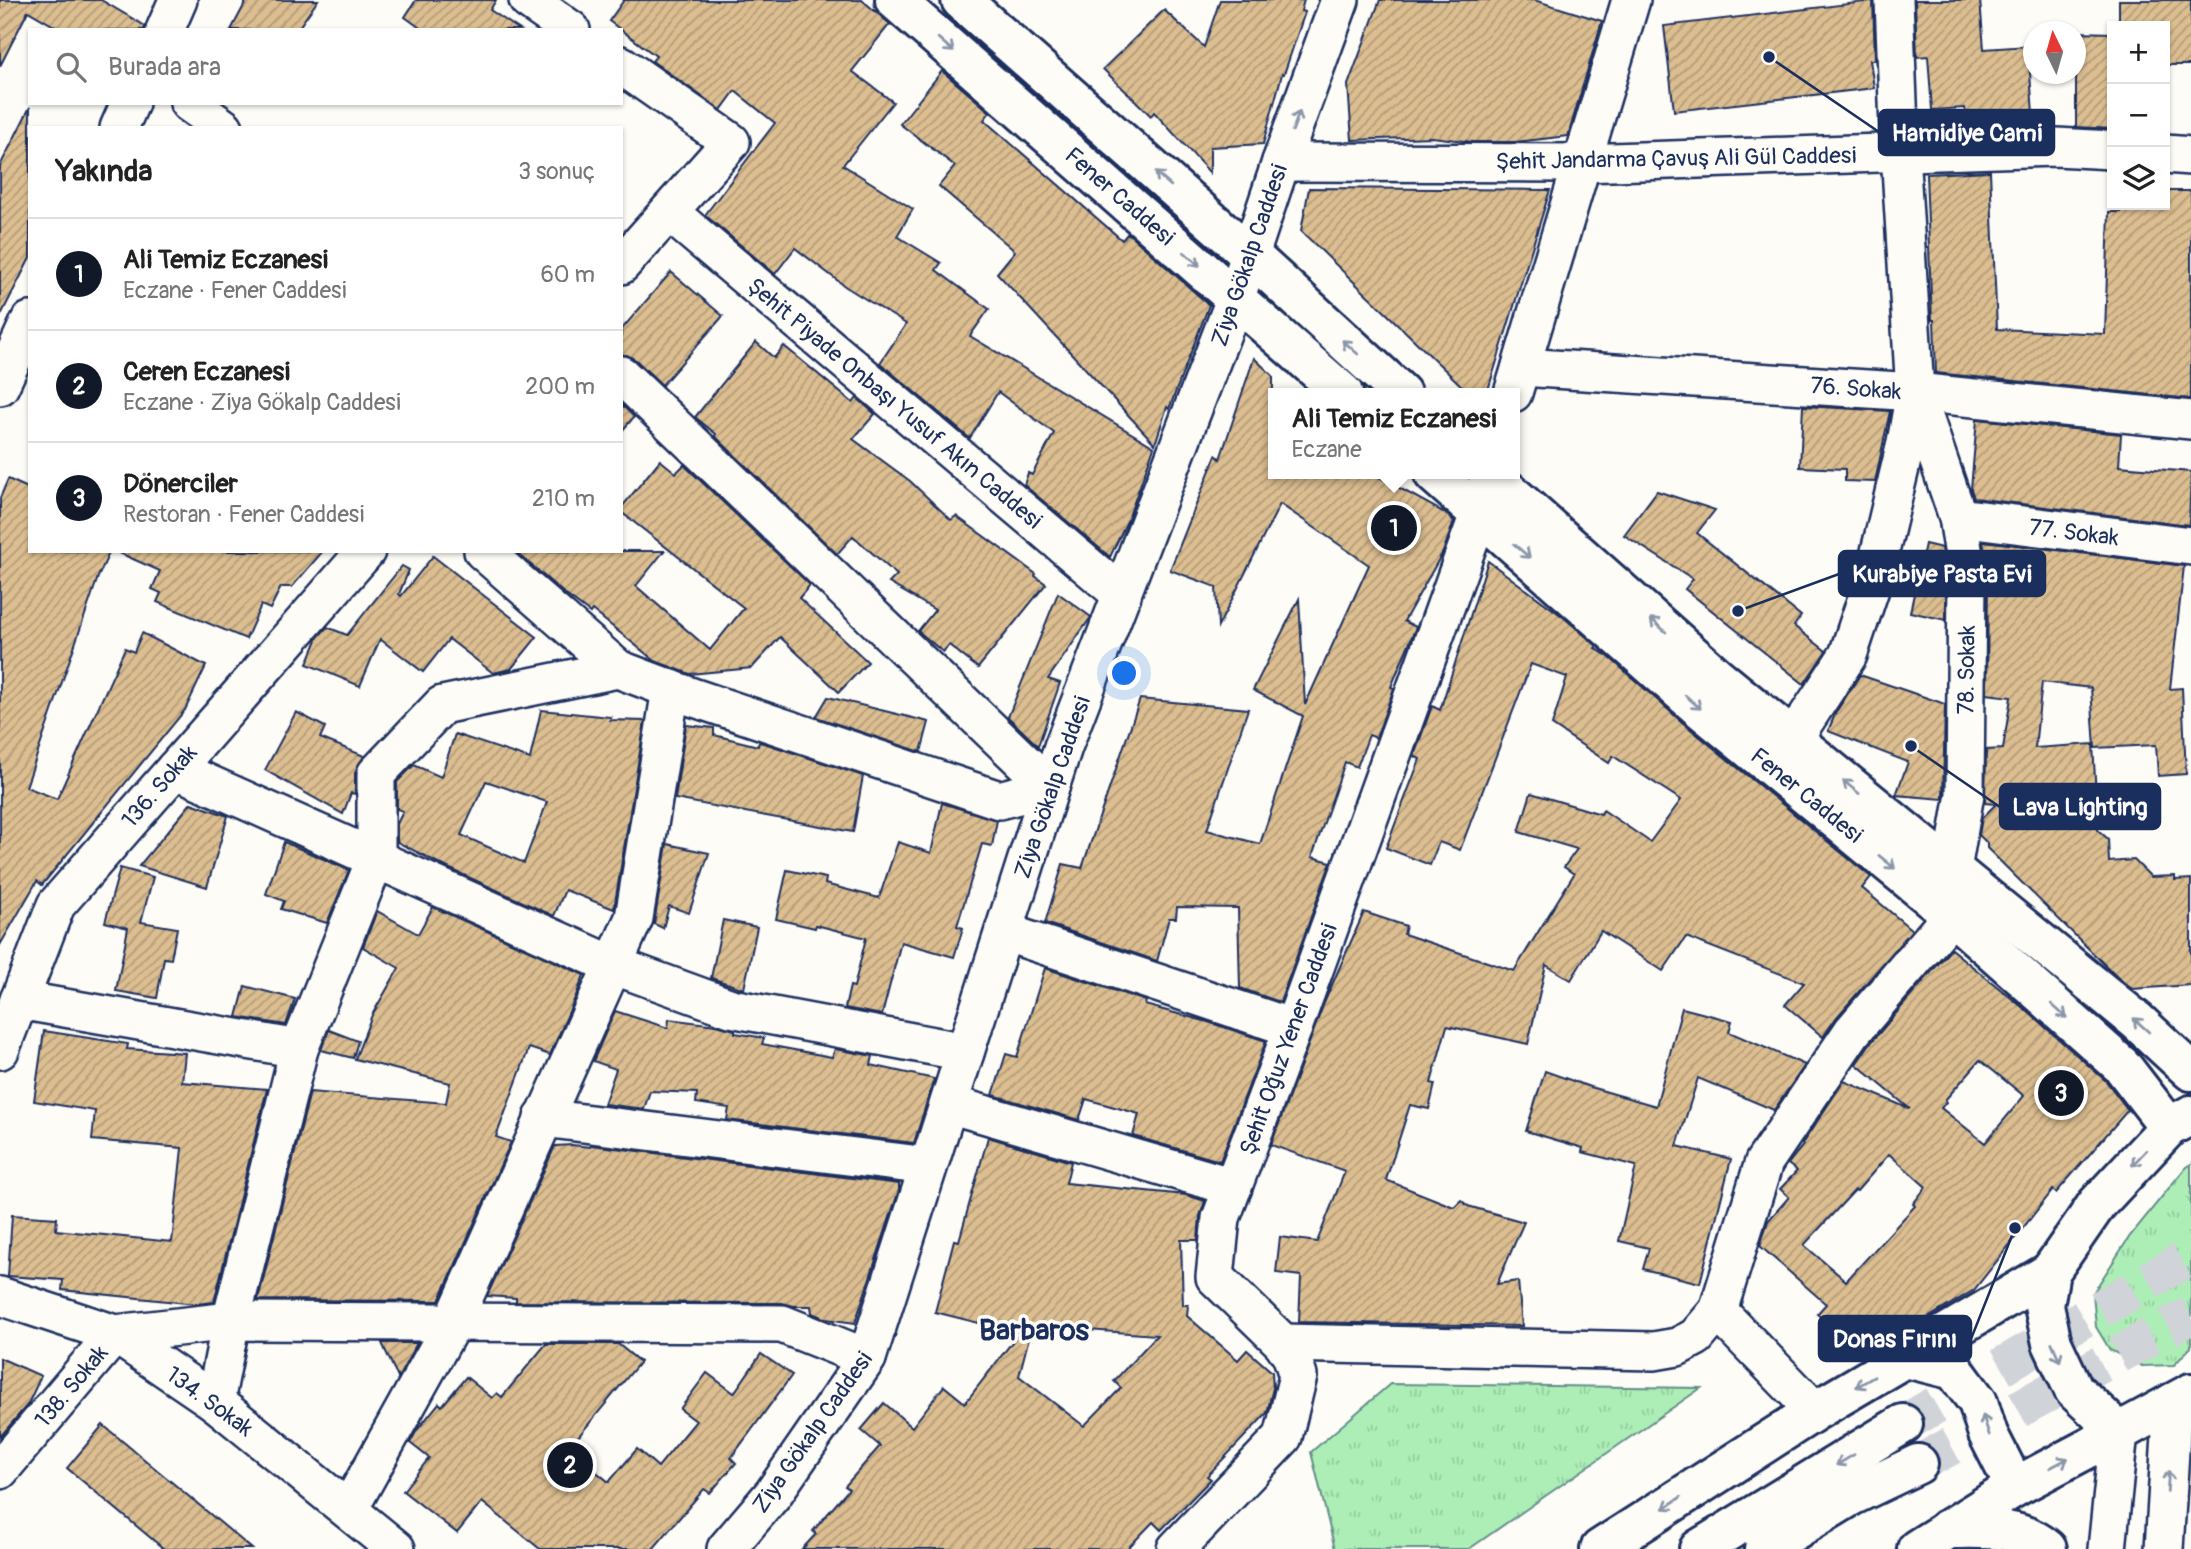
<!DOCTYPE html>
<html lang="tr">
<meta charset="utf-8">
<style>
:root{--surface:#fff;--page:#f6f6f6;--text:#222;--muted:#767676;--line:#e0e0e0;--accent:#111827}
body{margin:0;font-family:Pangolin,sans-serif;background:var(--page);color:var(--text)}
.controls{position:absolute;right:21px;top:21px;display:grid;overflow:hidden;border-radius:0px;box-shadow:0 2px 5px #0004}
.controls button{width:63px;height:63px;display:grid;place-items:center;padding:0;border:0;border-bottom:2px solid var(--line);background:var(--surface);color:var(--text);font:35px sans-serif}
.compass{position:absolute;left:2023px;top:21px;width:63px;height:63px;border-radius:50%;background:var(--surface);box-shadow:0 2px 5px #0004;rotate:355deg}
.you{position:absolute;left:1125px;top:674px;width:24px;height:24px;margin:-18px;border:5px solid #fff;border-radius:50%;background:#1a73e8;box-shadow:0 0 0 10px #1a73e833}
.badge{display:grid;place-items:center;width:46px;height:46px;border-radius:50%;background:var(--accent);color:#fff;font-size:23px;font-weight:700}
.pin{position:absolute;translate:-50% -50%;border:4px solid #fff;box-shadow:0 2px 7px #0006}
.popup{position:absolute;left:1268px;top:388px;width:252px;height:91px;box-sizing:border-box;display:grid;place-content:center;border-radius:0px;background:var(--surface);filter:drop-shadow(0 2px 5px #0005);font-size:23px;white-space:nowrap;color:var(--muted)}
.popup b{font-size:26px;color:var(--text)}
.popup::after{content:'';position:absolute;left:50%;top:100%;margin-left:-14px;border:14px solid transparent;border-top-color:var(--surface)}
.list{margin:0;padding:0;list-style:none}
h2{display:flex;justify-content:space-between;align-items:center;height:91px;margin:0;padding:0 28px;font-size:30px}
h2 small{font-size:23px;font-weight:400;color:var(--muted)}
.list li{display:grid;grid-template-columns:46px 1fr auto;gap:21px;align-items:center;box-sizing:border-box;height:112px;padding:0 28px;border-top:2px solid var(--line)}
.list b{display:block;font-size:26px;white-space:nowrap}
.list p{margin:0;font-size:23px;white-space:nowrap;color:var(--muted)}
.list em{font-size:23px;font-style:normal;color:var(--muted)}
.icon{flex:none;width:38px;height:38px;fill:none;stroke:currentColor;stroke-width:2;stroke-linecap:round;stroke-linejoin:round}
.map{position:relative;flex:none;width:2191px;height:1549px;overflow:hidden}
.search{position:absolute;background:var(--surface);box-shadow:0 2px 5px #0004;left:28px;top:28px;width:595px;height:77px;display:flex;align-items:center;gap:18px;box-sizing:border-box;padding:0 24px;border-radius:0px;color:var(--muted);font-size:26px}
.panel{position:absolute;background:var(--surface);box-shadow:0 2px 5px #0004;left:28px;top:126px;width:595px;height:427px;border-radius:0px}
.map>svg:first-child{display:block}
.grass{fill:url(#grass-tufts);stroke:#648e8a;stroke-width:2}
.building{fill:url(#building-hatch);stroke:#1b2f5e;stroke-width:2;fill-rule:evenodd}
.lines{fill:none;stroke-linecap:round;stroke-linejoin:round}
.highway-tunnel{stroke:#d0d3d8;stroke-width:38;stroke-dasharray:38 19;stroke-linecap:butt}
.minor-casing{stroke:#1b2f5e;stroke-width:42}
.major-casing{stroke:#1b2f5e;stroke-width:44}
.highway-casing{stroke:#1b2f5e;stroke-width:44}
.minor{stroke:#fdfcf7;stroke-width:37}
.major{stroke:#fdfcf7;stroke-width:38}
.highway{stroke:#fdfcf7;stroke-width:38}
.oneway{stroke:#8c96aa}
.labels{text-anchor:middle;stroke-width:7;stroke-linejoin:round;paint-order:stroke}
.street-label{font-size:23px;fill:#1b2f5e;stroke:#fdfcf7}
.district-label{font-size:30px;font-weight:bold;fill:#1b2f5e;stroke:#fdfcf7}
.leader{fill:none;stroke:#1b2f5e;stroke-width:2.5}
.callout-dot{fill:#1b2f5e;stroke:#fdfcf7;stroke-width:2.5}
.callout{fill:#1b2f5e;stroke:#1b2f5e;stroke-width:2.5}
.callout-label{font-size:24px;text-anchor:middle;font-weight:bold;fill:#fff}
</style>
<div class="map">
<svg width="2191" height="1549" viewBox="0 0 2191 1549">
<defs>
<pattern id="grass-tufts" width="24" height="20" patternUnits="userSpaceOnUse" patternTransform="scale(1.75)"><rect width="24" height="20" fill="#adeeb6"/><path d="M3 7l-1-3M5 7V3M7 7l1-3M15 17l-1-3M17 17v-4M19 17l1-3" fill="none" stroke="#94cc9f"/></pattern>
<pattern id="building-hatch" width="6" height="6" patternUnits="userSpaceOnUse" patternTransform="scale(1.75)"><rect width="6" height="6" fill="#dcbe90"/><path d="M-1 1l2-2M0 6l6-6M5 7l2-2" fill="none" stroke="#b29b79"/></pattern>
</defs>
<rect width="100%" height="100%" fill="#fdfcf7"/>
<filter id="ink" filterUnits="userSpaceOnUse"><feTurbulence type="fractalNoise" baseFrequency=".0143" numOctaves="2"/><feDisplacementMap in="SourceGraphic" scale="14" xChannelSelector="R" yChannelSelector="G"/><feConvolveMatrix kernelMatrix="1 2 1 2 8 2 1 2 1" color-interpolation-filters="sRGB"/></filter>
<g filter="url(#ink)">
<g class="grass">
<path d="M2191,1164V1347L2174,1365L2142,1366L2110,1350L2096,1327L2093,1293L2130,1236L2186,1167Z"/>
<path d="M1390,1384L1701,1388L1469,1549H1335L1311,1452Z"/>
</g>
<g class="building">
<path d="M0,0H101L145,26L144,30H61L28,11L0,66Z"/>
<path d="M247,0H318L297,30H231Z"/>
<path d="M416,0H496L490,10L520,30H423L405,17Z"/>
<path d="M624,0H862L890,24L852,71L893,102L843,165L913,209L897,236L941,263L936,270L989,309L970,336L1154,447L1128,519L1110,557L1024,485L1028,473L1032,475L1054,433L998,392L970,438L968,437L880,363L906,324L846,287L795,248L775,274L705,215L775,123L735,91L721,110L652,61L656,56L609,21Z"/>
<path d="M1220,0H1304L1301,11L1305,12L1284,74H1282L1263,144L1210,147V173L1154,112L1151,116L1103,69L1164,10L1204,47Z"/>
<path d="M1380,0H1534L1602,21L1568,136L1515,142H1473L1432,137L1352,140L1348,85Z"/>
<path d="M1915,0H1980L1984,49L2028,46L2034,127L1967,129L1965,108L1932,110L1928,56L1917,57Z"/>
<path d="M2119,0H2191V65H2165V26H2119Z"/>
<path d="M1873,1L1875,60H1870L1874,88L1674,111L1664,26Z"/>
<path d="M2076,32L2112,33V129L2076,127Z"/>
<path d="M942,71L990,112L984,120L1122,240L1128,233L1209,305L1169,409L1167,407L1155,444L997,273L1015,251L939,186L955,166L900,124Z"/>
<path d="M30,107V258L0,317V166Z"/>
<path d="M1990,171L1997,329L2105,334L2109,212H2120V205H2165V191H2191V399L1936,373L1934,320H1932L1926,174Z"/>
<path d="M1309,188L1550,190L1487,393H1469L1301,231Z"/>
<path d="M671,272L723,316L662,385L636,360L627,355H621V330Z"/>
<path d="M756,342L774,358L784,346L853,403L857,398L875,414L853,439L910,481L951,520L956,516L1036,574L1035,576L1046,584L978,668L949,645L943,652L918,631L935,610L889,583L897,575L853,536L837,554L715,436L716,434L695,417Z"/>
<path d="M1254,358L1273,376V474H1374L1445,513L1454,521L1443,552L1404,621L1416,627L1391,687L1394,688L1376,738L1369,735L1357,767L1345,762L1312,857L1331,862L1280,1002L1240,988L1238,908L1177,907L1176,918H1169L1157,961L1045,923L1063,864L1082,868L1140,699L1248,709L1207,830L1260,844L1303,716L1253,690L1299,599L1305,705L1369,565L1280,504L1218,627L1216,587L1170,570L1216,455L1220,459Z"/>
<path d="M621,404L634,417L621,432Z"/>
<path d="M1803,406L1890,411L1875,482L1845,481V469L1800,467Z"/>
<path d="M1977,419L2121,434L2119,466L2191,472L2189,525L1974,498L1971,489Z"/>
<path d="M660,460L676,473L684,465L810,585L799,598L868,662L839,692L780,637L752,668L690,674L655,661L592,610L590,613L566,595L515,551H664L636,586L710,650L744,608L621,512V508Z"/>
<path d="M8,479L30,489V551H110L98,577L26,787L57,799L125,648L134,652L142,633L206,666L185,710L42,885L37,881L0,945V498Z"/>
<path d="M1657,491L1715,510L1697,533L1801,616L1794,626L1826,651L1804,684L1685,589L1693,579L1624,535Z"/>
<path d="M1983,541L2184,566L2170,689L2182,688L2186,774L2158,776L2156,745L2095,748L2091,688L2042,682L2035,748L2093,744L2098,830L2108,839L2109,862L2134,860L2151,877L2175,876V880L2191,879V985L2132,989L2117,977L1987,848V843L1979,835L1982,818L1996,804L1985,803L1986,750L2003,749L2011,697L1987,694L1988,575Z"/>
<path d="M1925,544L1942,548L1946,577V620L1910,612Z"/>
<path d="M115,551H323L292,587H281L270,609L261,605L246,639L157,602L161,593L152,589L160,571Z"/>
<path d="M433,556L537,637L511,669L493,673L449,639L423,672L380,639L360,686L307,664L318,637L327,627L347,635L402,566L409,570L399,594L401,596Z"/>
<path d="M1488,561L1562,616L1597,646L1595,648L1609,657L1682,722L1871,877L1862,888L1912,930L1836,1018L1823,1037L1785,1005L1804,983L1686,937L1663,971L1601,931L1571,980L1546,965L1528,1044L1447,1026L1431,1083L1435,1084L1429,1109L1410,1105L1386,1180L1454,1207L1461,1200L1468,1206L1524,1222L1497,1284L1518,1281L1522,1326L1299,1322L1301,1276L1276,1273L1280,1237L1317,1242L1345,1171L1271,1145L1324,1003L1364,912L1406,926L1404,934L1514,971L1574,874L1564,867L1577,849L1519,832L1531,793L1601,814L1603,810L1650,842L1681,800L1613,756L1609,763L1552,725L1567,677L1531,664L1460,850L1439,842L1430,865L1386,848L1420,759L1414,756L1432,706L1440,710Z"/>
<path d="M1058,593L1091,617L1048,679L1060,683L1038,746L1008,717Z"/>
<path d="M1860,675L1945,704L1943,799L1896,795L1908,762L1828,731L1836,712Z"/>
<path d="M828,697L929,722L921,752L816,717Z"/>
<path d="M541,710L611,717L610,720L645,721L614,909L565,890L554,916L446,867L397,842V824L403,811L397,809V782L414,765L441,777L455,734L530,759ZM486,781L547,802L524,863L461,835Z"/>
<path d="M296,712L325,727L320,738L364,756L355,773V794L351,793L343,814L265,770Z"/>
<path d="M686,725L714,728V735L758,746L759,742L767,744L863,776L853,832L675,799Z"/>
<path d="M191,803L228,816L207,887L139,866Z"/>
<path d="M942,803L997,820L992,846L982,844L957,926L963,928L954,957L901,942L882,1015L845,1008L850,986L854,987L866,938L816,925L815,928L776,919L787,870L826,878L825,884L879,898L898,842L931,853Z"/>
<path d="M284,842L349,870L327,923L281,909L284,901L266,894Z"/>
<path d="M667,844L709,853L689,913L669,906L663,928L654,924Z"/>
<path d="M120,868L153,877L141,922L177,928L171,959L164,958L157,998L116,991L128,928L105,922Z"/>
<path d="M433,907L584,975L575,998L550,1055L529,1048L496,1137L511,1142L439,1301L258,1300L310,1092L446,1103L450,1083L355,1059L372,1015L399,968L363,947L377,911L418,934Z"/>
<path d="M723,920L757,927L744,989L711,978Z"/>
<path d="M1951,949L2027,1011L2106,1081L2128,1110L2056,1193L2053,1190L1974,1290L1865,1356L1817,1314L1826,1304L1760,1246L1768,1221L1789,1197L1780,1189L1797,1171L1788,1164L1803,1145L1802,1144L1844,1081L1910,1109L1856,1064L1869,1045ZM1980,1060L2024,1096L1985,1143L1941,1108L1946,1102L1945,1100ZM1889,1154L1926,1187L1913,1204L1915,1206L1846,1281L1804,1245L1855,1190L1857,1191Z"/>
<path d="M1045,968L1146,1001L1145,1005L1208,1022L1266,1041L1220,1161L1133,1136L1139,1114L1086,1099L1079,1120L993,1095L1006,1054L1017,1057Z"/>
<path d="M245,986L295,999L286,1025L237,1017Z"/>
<path d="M1682,1008L1732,1021L1729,1032L1805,1065L1774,1110L1698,1078L1677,1146L1731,1159L1700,1283L1643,1269L1649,1248L1619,1241L1636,1166L1582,1152L1583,1148L1526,1131L1545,1071L1590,1087L1656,1106Z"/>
<path d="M615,1011L668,1028L669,1019L716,1025L735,1030V1033L764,1038L762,1044L832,1057L835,1049L873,1056L871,1065L934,1079L914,1143L727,1120L729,1108L696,1103L697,1093L650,1091L644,1109L604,1104L616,1069L593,1061Z"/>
<path d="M329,1030L358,1041L353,1058L321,1050Z"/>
<path d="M44,1031L128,1044L127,1049L185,1053L182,1082L267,1089L214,1302L196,1304L62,1290L63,1280L8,1276L12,1215L57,1218L56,1230L172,1242L182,1148L92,1140L95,1111L34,1101Z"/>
<path d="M988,1137L1071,1162L1066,1183L1186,1195L1205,1201L1200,1216L1198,1240H1181L1183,1305H1188L1187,1316L1238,1360L1247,1350L1272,1372L1273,1388L1267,1413L1207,1476L1211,1479L1161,1530L1153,1522L1127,1549H802L816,1534L813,1531L849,1489L845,1486L880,1446L861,1430L884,1403L912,1427L944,1386L965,1403L1019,1333L935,1312L954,1240L959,1241ZM1032,1326L1157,1335L1114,1381L1121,1388L1084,1426L1019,1376Z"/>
<path d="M572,1145L590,1147L591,1145L899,1184V1190L855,1323L826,1319L812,1313L811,1306H794L782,1303L516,1302V1298L487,1296L555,1146Z"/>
<path d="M382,1343H417L398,1378Z"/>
<path d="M546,1344H618L640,1362L568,1449L609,1482L637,1449L658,1467L696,1421L680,1409L707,1373L734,1393L761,1354L792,1375L731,1458L736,1463L710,1493L704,1489L653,1549H540L482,1502L457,1533L403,1491L429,1458L410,1443L417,1430L439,1403L442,1406L466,1377L492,1398L497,1393L502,1397Z"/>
<path d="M0,1358L41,1376L28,1404L0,1437Z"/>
<path d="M103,1425L252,1549H164L67,1468Z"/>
</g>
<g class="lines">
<g class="highway-tunnel">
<path d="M1903,1424L2191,1256"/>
<path d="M1918,1464L2191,1315"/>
</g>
<g class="minor-casing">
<g id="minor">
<path d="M528,0L571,30"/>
<path d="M165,30L178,0"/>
<path d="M621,65L731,142L621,265"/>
<path d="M189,103L224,128"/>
<path d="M119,128L130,103"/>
<path d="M2165,154L2191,156"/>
<path d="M1281,162L1582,163L2056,147L2112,150"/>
<path d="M669,212L1122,595"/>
<path d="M1521,367L1915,392L2191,420"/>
<path d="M621,375L1050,787"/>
<path d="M0,386L30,321"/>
<path d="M1513,393L1631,0"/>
<path d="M1917,397L1958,517L1967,575L1965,794L1952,870"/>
<path d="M1958,517L2191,546"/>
<path d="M483,551L618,669L692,697L999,800L1050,787"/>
<path d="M1793,739L1848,655L1874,577L1906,443L1915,392L1900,152L1894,0"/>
<path d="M175,769L613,965L731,1008L965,1052"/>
<path d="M1004,932L1293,1028"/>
<path d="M19,1000L299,1049"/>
<path d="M0,1050L56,905L366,551"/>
<path d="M949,1104L1233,1187"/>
<path d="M543,1118L928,1166"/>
<path d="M0,1296L115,1334L215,1402L396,1549"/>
<path d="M1718,1311L1815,1411"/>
<path d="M1283,1343L1654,1351L1677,1347L1696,1337L1718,1311L1764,1162L1852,1032L1952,915"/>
<path d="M215,1402L231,1321L299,1049L376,858V774L442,705L618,669"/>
<path d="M0,1470L115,1334L231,1321L782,1324L867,1358"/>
<path d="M349,1509L453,1322L634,918L671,689"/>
<path d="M726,1549L773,1494L867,1358L1063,747L1236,297L1281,162L1340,0"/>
<path d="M1176,1549L1283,1437L1298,1376L1292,1357L1283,1343L1215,1277L1221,1218L1293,1028L1479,514L1486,487"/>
<path d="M2107,1549L2119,1432"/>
<path d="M2164,1549L2173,1402"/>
</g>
</g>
<g class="major-casing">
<g id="major">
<path d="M895,0L1343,393"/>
<path d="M961,0L1249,254L1401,393"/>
<path d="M1434,474L1696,705L1952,915L2122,1066L2169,1127"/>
<path d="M1489,474L1716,676L2137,1021L2191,1071"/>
<path d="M2191,1115L2169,1127L2097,1204L2050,1272L2044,1306L2052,1343L2074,1390L2119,1432L2191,1393"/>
</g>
</g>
<g class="highway-casing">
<g id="highway">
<path d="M1906,1358L1954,1370L1978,1402L1988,1434L2015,1487"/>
<path d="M1947,1529C1981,1529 2020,1525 2047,1549"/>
<path d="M1600,1549L1815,1411L2050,1272"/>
<path d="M1699,1549L1903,1424"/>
<path d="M1764,1549L1851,1496L1918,1464"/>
<path d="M1917,1549L2015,1487L2119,1432"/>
</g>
</g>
<use href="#minor" class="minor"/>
<use href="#major" class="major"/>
<use href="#highway" class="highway"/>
</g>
<defs><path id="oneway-shaft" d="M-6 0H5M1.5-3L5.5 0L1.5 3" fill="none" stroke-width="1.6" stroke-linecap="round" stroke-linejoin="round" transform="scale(1.75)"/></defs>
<g class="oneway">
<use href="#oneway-shaft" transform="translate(946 45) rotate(41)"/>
<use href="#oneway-shaft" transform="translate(1296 121) rotate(-70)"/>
<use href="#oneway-shaft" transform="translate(1163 179) rotate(-139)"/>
<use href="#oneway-shaft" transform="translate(1192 259) rotate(41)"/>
<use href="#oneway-shaft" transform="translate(1350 347) rotate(-138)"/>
<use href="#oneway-shaft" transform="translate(1522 551) rotate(41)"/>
<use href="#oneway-shaft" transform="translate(1658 625) rotate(-138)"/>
<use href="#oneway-shaft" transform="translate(1693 702) rotate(41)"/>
<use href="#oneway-shaft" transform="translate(1851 787) rotate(-141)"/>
<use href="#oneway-shaft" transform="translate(1887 862) rotate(39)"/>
<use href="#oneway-shaft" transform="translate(2059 1011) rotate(42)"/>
<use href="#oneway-shaft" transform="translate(2141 1025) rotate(-138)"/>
<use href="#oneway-shaft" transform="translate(2139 1158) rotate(133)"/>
<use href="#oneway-shaft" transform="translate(2056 1352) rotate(66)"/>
<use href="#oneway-shaft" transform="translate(1865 1382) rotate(150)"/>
<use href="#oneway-shaft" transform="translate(1986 1425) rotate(-108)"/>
<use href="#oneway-shaft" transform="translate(1845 1460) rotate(149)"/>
<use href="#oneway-shaft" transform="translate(2059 1463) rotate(-28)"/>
<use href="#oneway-shaft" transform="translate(2168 1481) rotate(-86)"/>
<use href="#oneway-shaft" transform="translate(1672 1503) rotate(147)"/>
</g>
</g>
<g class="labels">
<g class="street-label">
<text transform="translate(1676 158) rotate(-1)" y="8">Şehit Jandarma Çavuş Ali Gül Caddesi</text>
<text transform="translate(1120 196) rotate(41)" y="8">Fener Caddesi</text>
<text transform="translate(1249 255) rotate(-71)" y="8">Ziya Gökalp Caddesi</text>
<text transform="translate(1856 388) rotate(4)" y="8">76. Sokak</text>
<text transform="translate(895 403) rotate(40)" y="8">Şehit Piyade Onbaşı Yusuf Akın Caddesi</text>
<text transform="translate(2074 532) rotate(7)" y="8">77. Sokak</text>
<text transform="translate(1966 670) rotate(-89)" y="8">78. Sokak</text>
<text transform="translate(159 786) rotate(-49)" y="8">136. Sokak</text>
<text transform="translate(1052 787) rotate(-71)" y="8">Ziya Gökalp Caddesi</text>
<text transform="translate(1807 795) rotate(39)" y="8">Fener Caddesi</text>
<text transform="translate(1288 1039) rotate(-70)" y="8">Şehit Oğuz Yener Caddesi</text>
<text transform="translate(71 1386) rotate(-50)" y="8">138. Sokak</text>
<text transform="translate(210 1401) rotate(36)" y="8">134. Sokak</text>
<text transform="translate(812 1432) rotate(-55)" y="8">Ziya Gökalp Caddesi</text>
</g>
<g class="district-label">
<text x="1034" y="1340">Barbaros</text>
</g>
</g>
<path class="leader" d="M1769 57L1879 132M1738 611L1839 574M1911 746L2000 807M2015 1228L1971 1339"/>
<g class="callout-dot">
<circle cx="1769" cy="57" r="7"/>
<circle cx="1738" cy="611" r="7"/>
<circle cx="1911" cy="746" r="7"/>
<circle cx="2015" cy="1228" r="7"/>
</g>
<g class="callout">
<rect x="1879" y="110" width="175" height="45" rx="7"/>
<rect x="1839" y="551" width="206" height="45" rx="7"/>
<rect x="2000" y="784" width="160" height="45" rx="7"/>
<rect x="1819" y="1316" width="152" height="45" rx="7"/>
</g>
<g class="callout-label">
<text x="1967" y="141">Hamidiye Cami</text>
<text x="1942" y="582">Kurabiye Pasta Evi</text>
<text x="2080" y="815">Lava Lighting</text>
<text x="1895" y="1347">Donas Fırını</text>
</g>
</svg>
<div class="controls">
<button>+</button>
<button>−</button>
<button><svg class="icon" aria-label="layers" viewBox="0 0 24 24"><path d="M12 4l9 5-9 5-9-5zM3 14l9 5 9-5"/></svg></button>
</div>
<svg class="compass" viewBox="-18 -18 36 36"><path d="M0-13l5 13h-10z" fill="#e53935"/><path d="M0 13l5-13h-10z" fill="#767676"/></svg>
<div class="you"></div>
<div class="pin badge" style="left:1394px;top:528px">1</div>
<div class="popup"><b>Ali Temiz Eczanesi</b>Eczane</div>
<div class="pin badge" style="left:570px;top:1465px">2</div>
<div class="pin badge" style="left:2061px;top:1093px">3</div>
<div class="search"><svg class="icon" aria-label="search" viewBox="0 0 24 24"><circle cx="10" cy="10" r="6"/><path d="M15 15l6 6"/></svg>Burada ara</div>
<section class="panel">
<h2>Yakında<small>3 sonuç</small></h2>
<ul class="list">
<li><span class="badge">1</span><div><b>Ali Temiz Eczanesi</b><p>Eczane · Fener Caddesi</p></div><em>60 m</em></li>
<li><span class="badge">2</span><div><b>Ceren Eczanesi</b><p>Eczane · Ziya Gökalp Caddesi</p></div><em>200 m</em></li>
<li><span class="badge">3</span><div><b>Dönerciler</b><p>Restoran · Fener Caddesi</p></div><em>210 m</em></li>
</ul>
</section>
</div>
